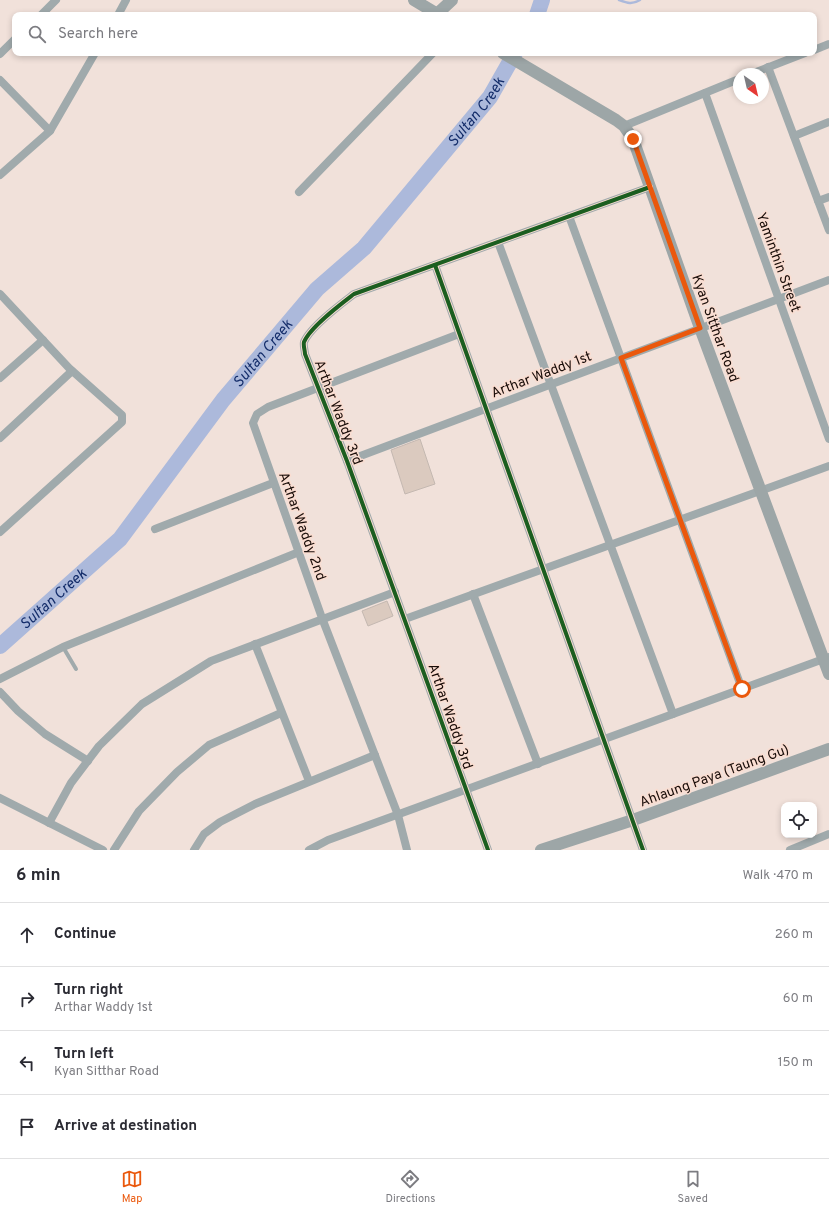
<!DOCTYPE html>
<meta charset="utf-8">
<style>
:root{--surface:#fff;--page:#f2f2f3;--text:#2b2b33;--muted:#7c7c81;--line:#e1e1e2;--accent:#ea580c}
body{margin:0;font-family:Overpass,sans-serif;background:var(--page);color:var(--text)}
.controls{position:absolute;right:12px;bottom:12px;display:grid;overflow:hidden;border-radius:8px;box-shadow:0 2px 6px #0003}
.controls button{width:36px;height:36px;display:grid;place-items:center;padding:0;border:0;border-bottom:1px solid var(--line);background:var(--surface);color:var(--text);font:20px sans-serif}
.compass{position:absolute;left:733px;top:68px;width:36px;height:36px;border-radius:50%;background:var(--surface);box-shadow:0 2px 6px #0003;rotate:146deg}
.stop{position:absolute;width:12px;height:12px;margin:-9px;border:3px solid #ea580c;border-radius:50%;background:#fff}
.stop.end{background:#ea580c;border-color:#fff;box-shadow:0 1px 4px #0008}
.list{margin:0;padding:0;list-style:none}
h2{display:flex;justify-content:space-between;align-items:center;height:52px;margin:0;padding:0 16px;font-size:17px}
h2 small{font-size:13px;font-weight:400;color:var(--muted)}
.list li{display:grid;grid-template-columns:26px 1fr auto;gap:12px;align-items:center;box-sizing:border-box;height:64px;padding:0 16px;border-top:1px solid var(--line)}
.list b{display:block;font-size:15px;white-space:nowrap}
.list p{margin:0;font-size:13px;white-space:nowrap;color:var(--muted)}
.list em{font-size:13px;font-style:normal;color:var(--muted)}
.icon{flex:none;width:22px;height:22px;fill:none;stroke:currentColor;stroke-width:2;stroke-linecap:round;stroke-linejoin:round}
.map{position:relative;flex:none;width:829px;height:850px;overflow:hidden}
.search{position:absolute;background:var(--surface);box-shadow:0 2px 6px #0003;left:12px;right:12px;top:12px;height:44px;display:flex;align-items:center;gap:10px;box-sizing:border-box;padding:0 14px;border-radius:8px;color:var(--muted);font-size:15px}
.sheet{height:308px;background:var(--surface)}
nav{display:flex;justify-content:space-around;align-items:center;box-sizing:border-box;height:56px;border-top:1px solid var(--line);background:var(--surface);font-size:11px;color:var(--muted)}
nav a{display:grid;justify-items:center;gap:2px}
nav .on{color:var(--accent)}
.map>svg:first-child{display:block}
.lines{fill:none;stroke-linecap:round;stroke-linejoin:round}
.stream{stroke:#acb9db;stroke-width:2.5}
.river{stroke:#acb9db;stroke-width:16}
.building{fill:#dbcabf;stroke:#c4b8b1}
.lane{stroke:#a0aaac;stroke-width:4}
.street{stroke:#a0aaac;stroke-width:8}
.secondary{stroke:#9da6a7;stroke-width:12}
.cycleway-casing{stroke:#faddd1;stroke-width:6}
.cycleway{stroke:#1b5e20;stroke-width:4}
.route{stroke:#ea580c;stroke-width:5}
.labels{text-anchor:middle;stroke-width:3;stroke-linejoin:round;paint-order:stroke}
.street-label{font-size:14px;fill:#180c08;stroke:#faddd1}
.water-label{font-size:15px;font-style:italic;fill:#142d6a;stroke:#faddd1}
</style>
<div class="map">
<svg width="829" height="850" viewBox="0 0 829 850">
<rect width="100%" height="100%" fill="#f1e1da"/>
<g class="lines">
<path class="stream" d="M619,0C627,3 632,5 640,0"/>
<g class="river">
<path d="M537,15L542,0"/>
<path id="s1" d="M0,646L120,539L223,400L317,289L364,248L490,97L515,53"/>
</g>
</g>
<g class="building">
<path d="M420,439L435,484L405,494L391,450Z"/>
<path d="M387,601L393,616L368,626L362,611Z"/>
</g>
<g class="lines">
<path class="lane" d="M63,647L76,669"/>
<g class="street">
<path d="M41,15L56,0"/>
<path d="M118,15L126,0"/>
<path d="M814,50L829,44"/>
<path d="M0,54L15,39"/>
<path d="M768,67L829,230"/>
<path d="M751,74L805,53"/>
<path d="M0,80L50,131"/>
<path d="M705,93L829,439"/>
<path d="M624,126L739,79"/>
<path d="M794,136L829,122"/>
<path d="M0,175L50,131L95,53"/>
<path d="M299,192L433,53"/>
<path d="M818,201L829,197"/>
<path d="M569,216L742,689"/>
<path d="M498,242L673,714"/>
<path d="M435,265L643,850"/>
<path d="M0,294L69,368L122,415V422L0,532"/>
<path d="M0,378L43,340"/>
<path d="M0,438L72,371"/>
<path d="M347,461L829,280"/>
<path d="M155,529L273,483"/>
<path d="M473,594L538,764"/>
<path d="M405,619L829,466"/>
<path d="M255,644L309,781"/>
<path d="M0,679L63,647L299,552"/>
<path d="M0,692L18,711L45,734L88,761"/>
<path d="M0,798L103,850"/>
<path d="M49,823L71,783L99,746L142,704L211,661L395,592"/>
<path d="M114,850L139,811L177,772L209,745L281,713"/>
<path d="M194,850L204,834L220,822L255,804L375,755"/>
<path d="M309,850L328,840L829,657"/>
<path d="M407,850L398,815L322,618L253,423L257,414L268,407L459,334"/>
<path d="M488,850L347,461L305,354C305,351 303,345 304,342C310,327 341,304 354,294L650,187"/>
<path d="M790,850L829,834"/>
</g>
<g class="secondary">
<path d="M414,0L439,15"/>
<path d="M437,14L452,0"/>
<path d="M503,53L616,120L624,126L633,139L700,328L829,674"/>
<path d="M541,850L633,820L829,749"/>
</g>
<g class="cycleway-casing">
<g id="cycleway">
<path d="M435,265L643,850"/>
<path d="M488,850L347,461L305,354C305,351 303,345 304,342C310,327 341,304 354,294L650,187"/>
</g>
</g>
<use href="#cycleway" class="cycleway"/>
</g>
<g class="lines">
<path class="route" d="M633,139L700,328L621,358L742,689"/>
</g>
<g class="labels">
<g class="street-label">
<text transform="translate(779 262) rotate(70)" y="5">Yaminthin Street</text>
<text transform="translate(716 328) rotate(70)" y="5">Kyan Sitthar Road</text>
<text transform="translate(541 374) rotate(-21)" y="5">Arthar Waddy 1st</text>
<text transform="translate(339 412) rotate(69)" y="5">Arthar Waddy 3rd</text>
<text transform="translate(303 526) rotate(70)" y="5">Arthar Waddy 2nd</text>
<text transform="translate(451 716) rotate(71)" y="5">Arthar Waddy 3rd</text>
<text transform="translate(714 775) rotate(-20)" y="5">Ahlaung Paya (Taung Gu)</text>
</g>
<g class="water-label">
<text dy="5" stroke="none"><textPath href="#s1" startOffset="718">Sultan Creek</textPath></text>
<text dy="5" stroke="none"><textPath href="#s1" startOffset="395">Sultan Creek</textPath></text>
<text dy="5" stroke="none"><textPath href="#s1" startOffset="71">Sultan Creek</textPath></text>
</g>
</g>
</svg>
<div class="controls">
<button><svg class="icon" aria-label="locate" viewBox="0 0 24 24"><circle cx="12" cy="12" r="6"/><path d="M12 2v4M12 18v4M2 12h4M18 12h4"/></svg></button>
</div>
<svg class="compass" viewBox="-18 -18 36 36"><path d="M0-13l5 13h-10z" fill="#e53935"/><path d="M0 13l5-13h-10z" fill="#7c7c81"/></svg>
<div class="stop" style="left:742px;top:689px"></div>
<div class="stop end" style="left:633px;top:139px"></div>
<div class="search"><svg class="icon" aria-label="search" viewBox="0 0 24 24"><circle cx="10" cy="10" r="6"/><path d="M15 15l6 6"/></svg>Search here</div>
</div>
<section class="sheet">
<h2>6 min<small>Walk · 470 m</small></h2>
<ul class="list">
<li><svg class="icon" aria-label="ahead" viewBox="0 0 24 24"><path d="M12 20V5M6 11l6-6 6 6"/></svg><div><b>Continue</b></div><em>260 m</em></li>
<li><svg class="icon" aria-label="right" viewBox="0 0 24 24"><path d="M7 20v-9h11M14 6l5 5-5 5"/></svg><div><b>Turn right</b><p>Arthar Waddy 1st</p></div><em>60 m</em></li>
<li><svg class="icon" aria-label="left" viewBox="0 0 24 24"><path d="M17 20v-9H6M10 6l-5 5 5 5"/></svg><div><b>Turn left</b><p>Kyan Sitthar Road</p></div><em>150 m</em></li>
<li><svg class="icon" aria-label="arrive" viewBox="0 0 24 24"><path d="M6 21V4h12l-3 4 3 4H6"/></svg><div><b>Arrive at destination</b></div></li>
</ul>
</section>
<nav>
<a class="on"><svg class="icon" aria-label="map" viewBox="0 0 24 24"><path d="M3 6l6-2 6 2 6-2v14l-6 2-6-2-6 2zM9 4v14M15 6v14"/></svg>Map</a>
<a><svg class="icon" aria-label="directions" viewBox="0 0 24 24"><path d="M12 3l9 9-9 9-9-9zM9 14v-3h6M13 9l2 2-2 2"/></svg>Directions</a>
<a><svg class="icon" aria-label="saved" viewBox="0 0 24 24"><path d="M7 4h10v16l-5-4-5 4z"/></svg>Saved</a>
</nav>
